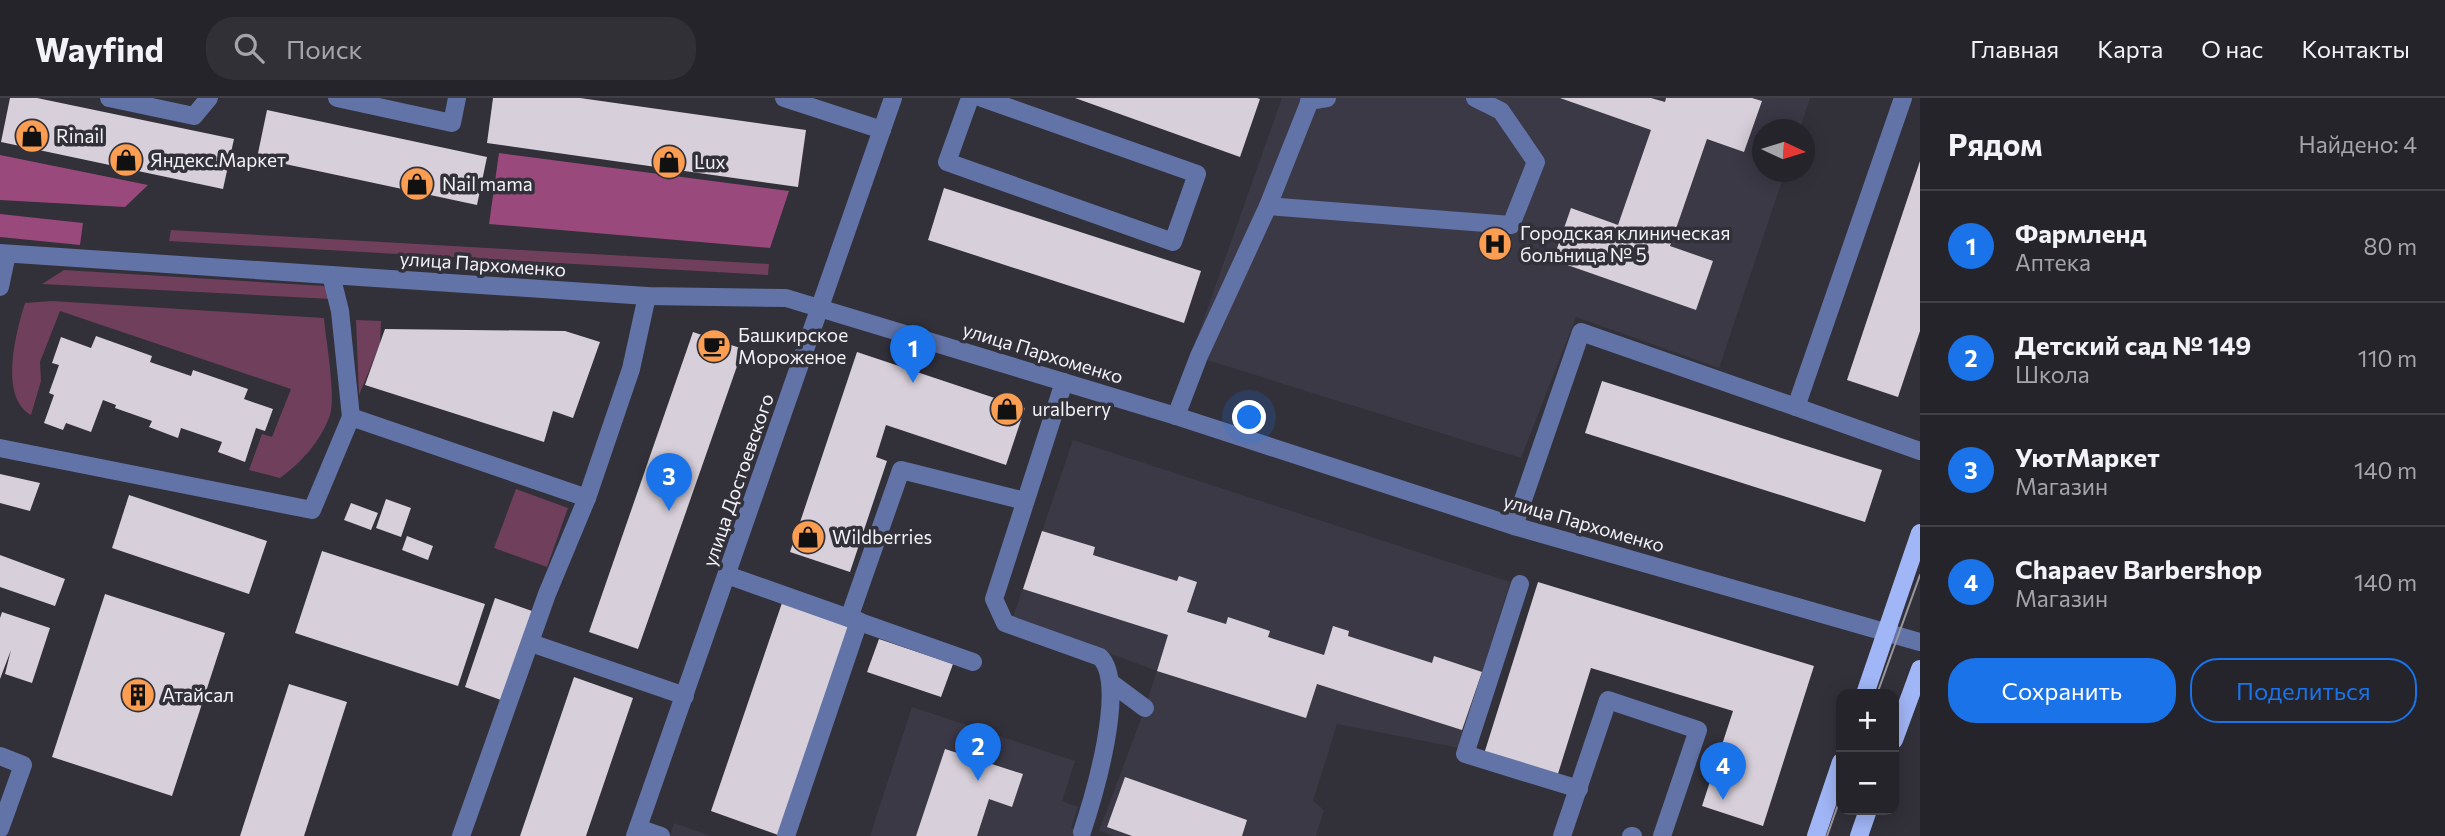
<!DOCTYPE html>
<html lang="ru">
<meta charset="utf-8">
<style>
:root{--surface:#26242b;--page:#323037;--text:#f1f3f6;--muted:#a4a4a9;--line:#424147;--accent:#1a73e8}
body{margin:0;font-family:Commissioner,sans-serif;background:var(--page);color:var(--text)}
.controls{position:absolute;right:21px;bottom:21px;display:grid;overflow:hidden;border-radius:14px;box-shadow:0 4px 18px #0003}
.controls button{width:63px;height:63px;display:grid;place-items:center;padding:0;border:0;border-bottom:2px solid var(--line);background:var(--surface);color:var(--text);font:35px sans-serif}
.compass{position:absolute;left:1752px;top:21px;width:63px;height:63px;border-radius:50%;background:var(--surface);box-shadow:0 4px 18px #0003;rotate:94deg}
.you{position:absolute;left:1250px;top:320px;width:24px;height:24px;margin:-18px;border:5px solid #fff;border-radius:50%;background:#1a73e8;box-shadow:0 0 0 10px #1a73e833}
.badge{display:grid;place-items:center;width:46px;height:46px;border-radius:50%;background:var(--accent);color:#fff;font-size:23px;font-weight:700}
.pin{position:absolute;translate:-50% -58px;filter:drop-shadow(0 2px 4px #0008)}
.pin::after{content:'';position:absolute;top:37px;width:24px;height:21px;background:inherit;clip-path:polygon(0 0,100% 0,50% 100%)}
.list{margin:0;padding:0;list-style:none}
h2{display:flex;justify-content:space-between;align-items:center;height:91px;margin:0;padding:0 28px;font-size:30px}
h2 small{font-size:23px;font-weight:400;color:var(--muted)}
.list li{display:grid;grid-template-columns:46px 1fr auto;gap:21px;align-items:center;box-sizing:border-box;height:112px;padding:0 28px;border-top:2px solid var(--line)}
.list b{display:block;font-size:26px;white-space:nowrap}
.list p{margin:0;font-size:23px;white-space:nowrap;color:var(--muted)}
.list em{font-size:23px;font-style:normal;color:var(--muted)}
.actions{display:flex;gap:14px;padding:21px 28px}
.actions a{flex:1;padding:16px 0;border:2px solid var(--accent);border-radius:28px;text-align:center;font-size:24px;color:var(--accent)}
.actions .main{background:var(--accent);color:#fff}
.icon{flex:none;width:38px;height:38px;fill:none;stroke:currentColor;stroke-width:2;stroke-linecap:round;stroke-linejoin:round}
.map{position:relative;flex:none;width:1920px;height:738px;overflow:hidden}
header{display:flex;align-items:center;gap:42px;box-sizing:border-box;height:98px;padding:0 35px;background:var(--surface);border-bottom:2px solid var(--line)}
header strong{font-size:33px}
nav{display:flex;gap:38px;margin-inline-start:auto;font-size:24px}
.search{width:490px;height:63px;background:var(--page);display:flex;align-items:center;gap:18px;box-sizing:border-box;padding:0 24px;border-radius:28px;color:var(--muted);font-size:26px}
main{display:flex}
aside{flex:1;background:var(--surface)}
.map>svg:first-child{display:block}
.built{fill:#3c3947}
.green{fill:#6f3f5c}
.forest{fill:#9a497c}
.building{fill:#d7cfd9}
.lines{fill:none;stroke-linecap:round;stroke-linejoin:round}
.minor{stroke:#6273a7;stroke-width:18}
.major{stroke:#a1b6f6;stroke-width:18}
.tram{stroke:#99989f;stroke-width:2}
.labels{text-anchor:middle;stroke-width:7;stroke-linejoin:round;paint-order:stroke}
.poi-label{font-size:19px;fill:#f3f2f7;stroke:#323039;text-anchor:start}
.street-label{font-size:19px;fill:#f3f2f7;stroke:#323039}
</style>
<header>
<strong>Wayfind</strong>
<div class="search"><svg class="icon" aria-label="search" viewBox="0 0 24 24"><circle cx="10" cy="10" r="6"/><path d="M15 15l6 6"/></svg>Поиск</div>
<nav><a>Главная</a><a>Карта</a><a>О нас</a><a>Контакты</a></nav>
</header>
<main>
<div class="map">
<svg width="1920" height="738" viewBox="0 0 1920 738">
<rect width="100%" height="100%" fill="#323039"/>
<g class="built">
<path d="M1282,0H1810L1800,31L1762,32V74H1785L1719,270L1576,219L1521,360L1191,257Z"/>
<path d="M1073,342L1510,484L1459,650L1337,626L1313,703L1324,712L1316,738H1114L1099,733L1145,610L1157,573L1013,519Z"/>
<path d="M912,609L1075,663L1062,703L1078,709L1071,730L1093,738H870Z"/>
<path d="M674,725L711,738H670Z"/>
</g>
<g class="green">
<path d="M171,132L769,166L768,177L169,143Z"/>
<path d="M64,172L324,188L331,201L42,186Z"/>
<path d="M52,203L324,220C326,244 336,296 330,317C321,343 301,365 280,380L249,372L262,336L272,339L291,291L60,213L40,264L41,283L31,317C0,300 14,240 25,205Z"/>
<path d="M356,222L381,223L380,246L359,297Z"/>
<path d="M516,391L568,410L547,469L494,450Z"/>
</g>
<g class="forest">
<path d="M499,55L789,93L770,150L489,126Z"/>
<path d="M0,57L148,87L125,109L0,102Z"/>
<path d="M0,116L83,125L80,147L0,139Z"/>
</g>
<g class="building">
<path d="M10,0H37L234,41L223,91L1,44Z"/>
<path d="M493,0H580L806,32L798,89L487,45Z"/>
<path d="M1075,0H1257L1260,1L1240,59Z"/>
<path d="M1560,0H1651L1665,4L1666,0H1752L1762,3L1744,54L1707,41L1670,148L1713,163L1696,212L1553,162L1571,110L1618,127L1651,32Z"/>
<path d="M267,12L487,59L477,107L257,60Z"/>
<path d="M1920,63V233L1898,299L1847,282Z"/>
<path d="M944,90L1201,173L1184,225L928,142Z"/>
<path d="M385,231L565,233L600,244L573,320L553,313L544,344L365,287Z"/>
<path d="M693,234L743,251L638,551L589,534Z"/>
<path d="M96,238L152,258L150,264L191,278L193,272L248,291L244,301L273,311L265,333L256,330L245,364L218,354L222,344L181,330L178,340L149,329L152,323L115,310L116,307L103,302L91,334L66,325L63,332L44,325L54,297L49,295L59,267L52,265L61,239L91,250Z"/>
<path d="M857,254L1025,310L1006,367L886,327L876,359L887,363L850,474L790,454Z"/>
<path d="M1602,283L1882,372L1865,424L1585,335Z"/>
<path d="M0,376L40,385L30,413L0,405Z"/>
<path d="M129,397L267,443L249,496L112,450Z"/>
<path d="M386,401L411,410L401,439L376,430Z"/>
<path d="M351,405L378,415L371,432L344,422Z"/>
<path d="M1042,433L1095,449L1093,457L1177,483L1179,478L1197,484L1187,514L1226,526L1228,519L1270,533L1268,539L1324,557L1333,528L1349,533L1348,538L1432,565L1434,558L1482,574L1462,632L1317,586L1306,620L1157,573L1168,537L1023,491Z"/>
<path d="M407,438L433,448L428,462L402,452Z"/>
<path d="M322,453L485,506L458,588L295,535Z"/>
<path d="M0,457L65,481L55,508L0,489Z"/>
<path d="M1538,484L1814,568L1763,728L1702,708L1733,613L1591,570L1557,679L1484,656Z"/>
<path d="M105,496L225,535L172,698L52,659Z"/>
<path d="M784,499L857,524L781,738L711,713Z"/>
<path d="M495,500L532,513L501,602L465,589Z"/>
<path d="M2,514L50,530L32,585L5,576L11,552L0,581V520Z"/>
<path d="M879,541L953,566L941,599L867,574Z"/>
<path d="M574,579L633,600L586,738H520Z"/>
<path d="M289,586L347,604L304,738H240Z"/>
<path d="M945,651L1023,676L1012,709L989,701L977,738H916Z"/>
<path d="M1125,679L1247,722L1242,738H1132L1107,729Z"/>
</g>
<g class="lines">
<g class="minor">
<path d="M109,0L194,18L209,0"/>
<path d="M337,0L452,25L457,0"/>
<path d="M784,0L882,32"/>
<path d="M970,0L947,64L1173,144L1197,76L982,0"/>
<path d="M1903,0L1796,309L1920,353"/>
<path d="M1309,3L1327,0"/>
<path d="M1268,108L1511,127L1536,64L1501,13L1475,0"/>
<path d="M0,155L647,198L786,200L1176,318L1514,428L1920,544"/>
<path d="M331,177L340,213L351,319L587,400"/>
<path d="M0,189L7,156"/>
<path d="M1064,284L994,501L1005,525L1100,559C1128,586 1093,701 1082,734"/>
<path d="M1176,318L1199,258L1268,108L1311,0"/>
<path d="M0,350L312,412L351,319"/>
<path d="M1514,428L1581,234L1796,309"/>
<path d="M727,477L973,564"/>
<path d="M1520,486L1465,656L1579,691"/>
<path d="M849,520L901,372L1025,403"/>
<path d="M531,545L685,598"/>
<path d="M1110,584L1145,610"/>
<path d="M0,658L23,667L0,731"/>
<path d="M638,730L661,738"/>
<path d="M461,738L547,496L587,400L631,271L647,198"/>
<path d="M635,738L893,0"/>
<path d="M786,738L859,523"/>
<path d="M1562,738L1608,602L1698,632L1662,738"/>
<path d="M1631,738H1633"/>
</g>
<g class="major">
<path d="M1865,596L1920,435"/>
<path d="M1894,642L1920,571"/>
<path d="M1816,738L1841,664"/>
<path d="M1859,738L1868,712"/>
</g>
<g class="tram">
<path d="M1877,596L1920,477"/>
<path d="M1827,738L1841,698"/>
</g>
</g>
<defs>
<g id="shop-disc" transform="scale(1.75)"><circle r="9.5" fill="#fb9e51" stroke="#323039"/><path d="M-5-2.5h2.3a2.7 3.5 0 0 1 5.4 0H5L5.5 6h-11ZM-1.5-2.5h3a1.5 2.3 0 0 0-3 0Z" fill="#111"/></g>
<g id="hospital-disc" transform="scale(1.75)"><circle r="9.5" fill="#fb9e51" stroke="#323039"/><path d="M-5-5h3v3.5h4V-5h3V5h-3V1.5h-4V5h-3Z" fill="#111"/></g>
<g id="cafe-disc" transform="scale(1.75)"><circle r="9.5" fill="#fb9e51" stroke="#323039"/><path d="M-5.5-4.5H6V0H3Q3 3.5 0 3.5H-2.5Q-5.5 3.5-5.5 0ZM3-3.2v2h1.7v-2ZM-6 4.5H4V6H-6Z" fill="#111"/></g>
<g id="building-disc" transform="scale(1.75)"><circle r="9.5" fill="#fb9e51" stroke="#323039"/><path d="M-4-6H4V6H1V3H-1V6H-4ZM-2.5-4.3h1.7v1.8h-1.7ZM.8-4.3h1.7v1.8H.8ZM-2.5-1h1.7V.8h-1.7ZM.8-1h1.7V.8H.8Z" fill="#111"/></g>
</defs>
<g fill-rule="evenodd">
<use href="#shop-disc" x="32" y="38"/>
<use href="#shop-disc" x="126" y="62"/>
<use href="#shop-disc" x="669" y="64"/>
<use href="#shop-disc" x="417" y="86"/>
<use href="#hospital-disc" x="1495" y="146"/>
<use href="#cafe-disc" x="714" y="248"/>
<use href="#shop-disc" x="1007" y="311"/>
<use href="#shop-disc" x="808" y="439"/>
<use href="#building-disc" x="138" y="597"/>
</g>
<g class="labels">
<g class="poi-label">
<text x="56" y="45">Rinail</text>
<text x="150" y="69">Яндекс.Маркет</text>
<text x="694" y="71">Lux</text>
<text x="442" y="93">Nail mama</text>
<text x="1520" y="142">Городская клиническая<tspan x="1520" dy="22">больница № 5</tspan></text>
<text x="738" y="244">Башкирское<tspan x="738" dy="22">Мороженое</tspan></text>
<text x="1032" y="318">uralberry</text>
<text x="832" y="446">Wildberries</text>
<text x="162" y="604">Атайсал</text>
</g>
<g class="street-label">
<text transform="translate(483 166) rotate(4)" y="7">улица Пархоменко</text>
<text transform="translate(1043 255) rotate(17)" y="7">улица Пархоменко</text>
<text transform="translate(738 382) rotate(-71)" y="7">улица Достоевского</text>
<text transform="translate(1584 425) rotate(16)" y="7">улица Пархоменко</text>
</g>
</g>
</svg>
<div class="controls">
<button>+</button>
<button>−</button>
</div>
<svg class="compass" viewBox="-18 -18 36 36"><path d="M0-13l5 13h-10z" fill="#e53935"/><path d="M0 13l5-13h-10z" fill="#a4a4a9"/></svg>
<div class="you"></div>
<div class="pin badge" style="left:913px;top:285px">1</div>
<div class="pin badge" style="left:978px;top:683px">2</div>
<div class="pin badge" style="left:669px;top:413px">3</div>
<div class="pin badge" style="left:1723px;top:702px">4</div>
</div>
<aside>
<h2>Рядом<small>Найдено: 4</small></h2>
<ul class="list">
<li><span class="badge">1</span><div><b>Фармленд</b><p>Аптека</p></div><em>80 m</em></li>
<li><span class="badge">2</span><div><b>Детский сад № 149</b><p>Школа</p></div><em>110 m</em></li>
<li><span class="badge">3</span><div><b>УютМаркет</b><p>Магазин</p></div><em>140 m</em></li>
<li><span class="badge">4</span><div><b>Chapaev Barbershop</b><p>Магазин</p></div><em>140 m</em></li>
</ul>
<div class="actions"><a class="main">Сохранить</a><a>Поделиться</a></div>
</aside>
</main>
